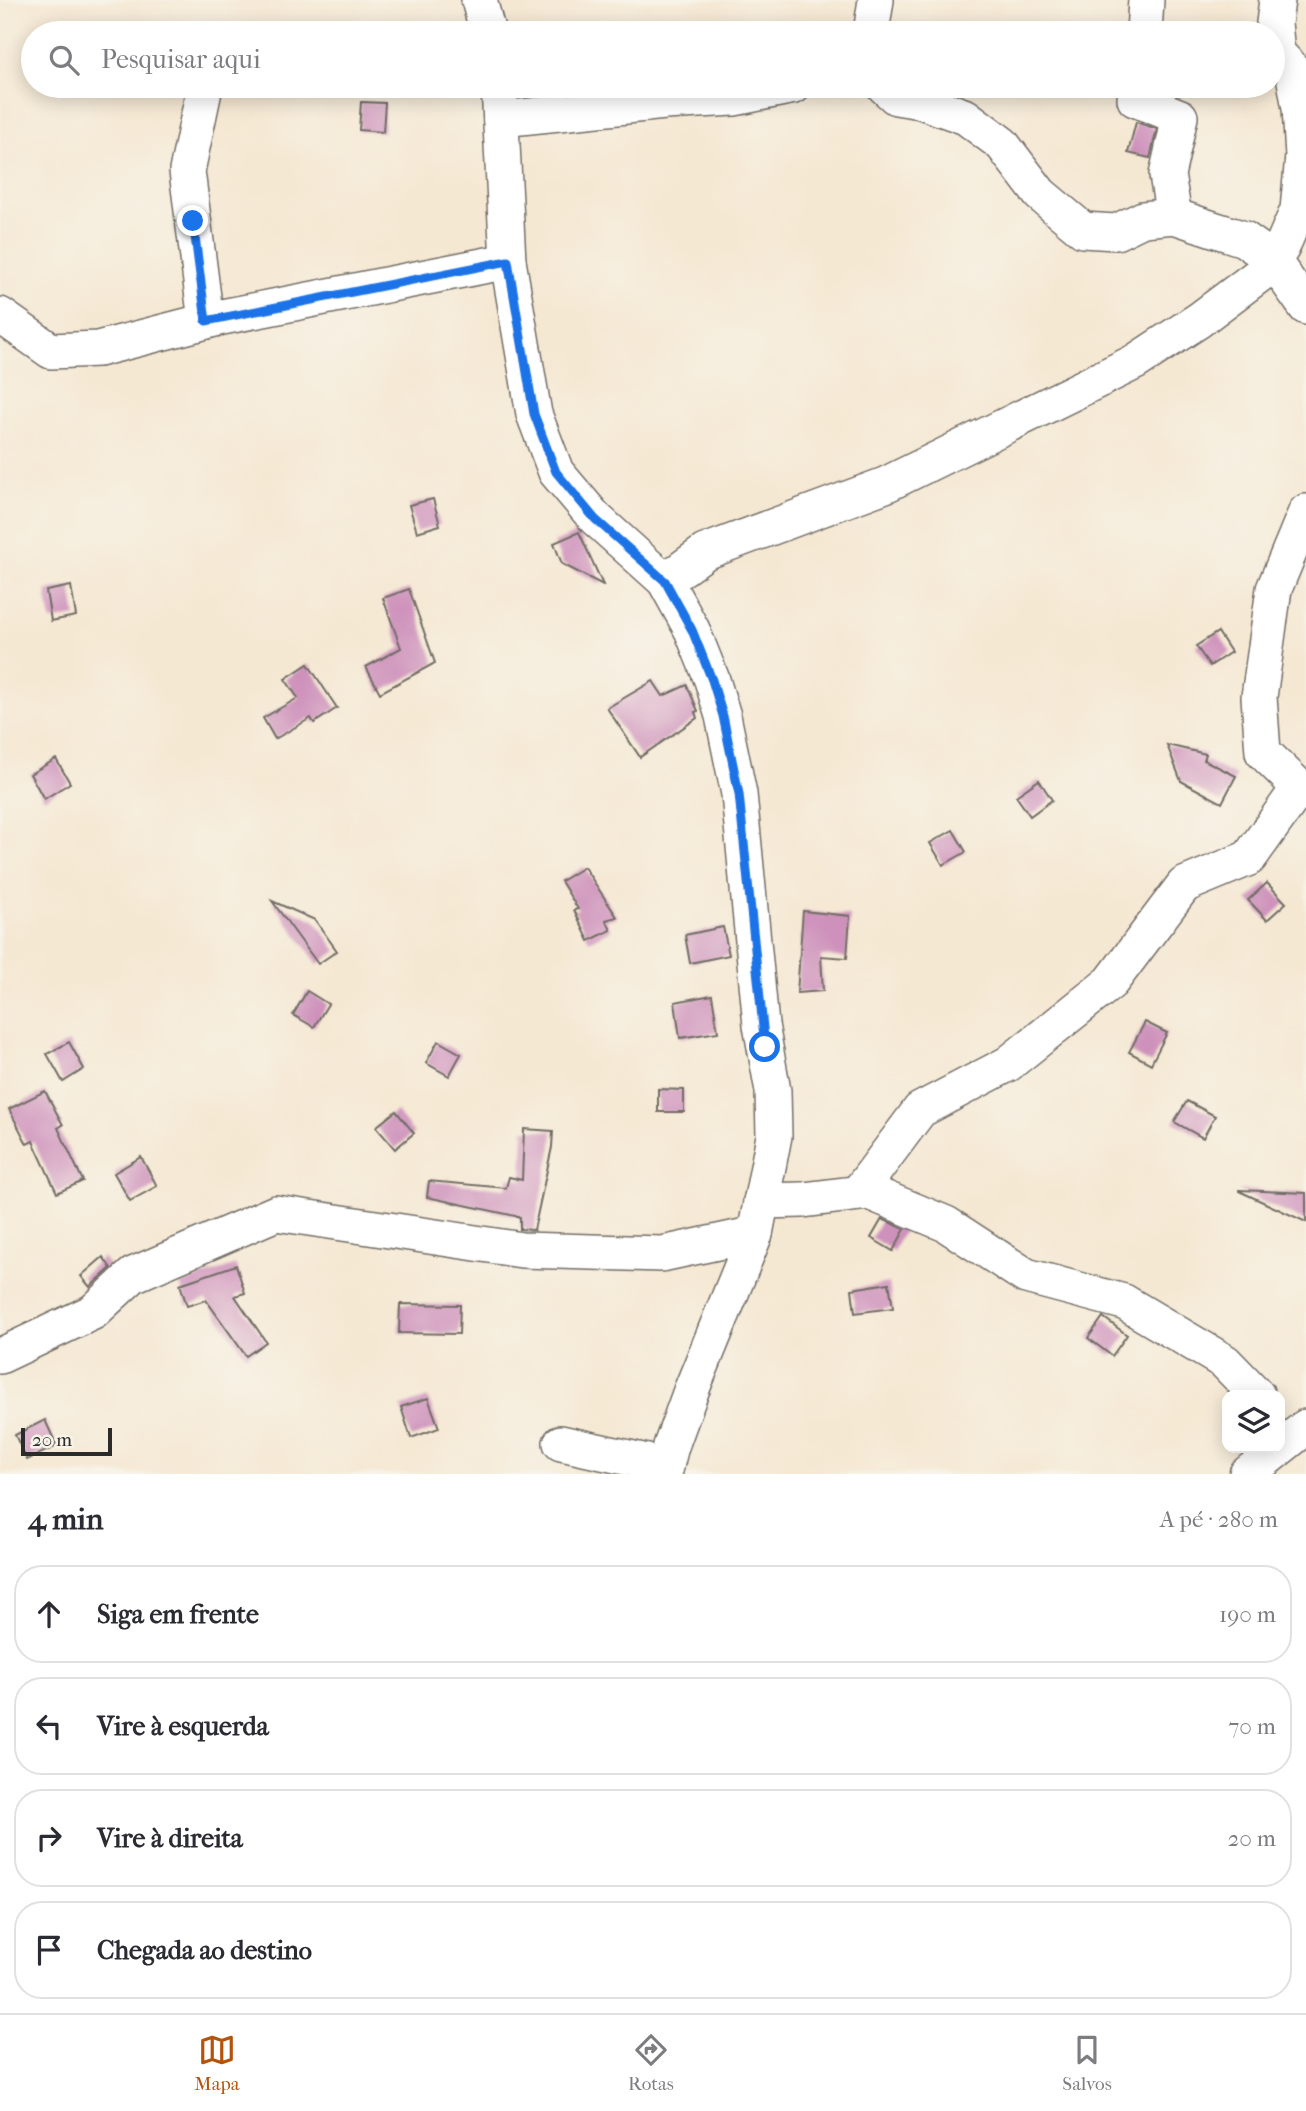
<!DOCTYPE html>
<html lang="pt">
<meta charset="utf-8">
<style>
:root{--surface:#fff;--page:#f7f7f7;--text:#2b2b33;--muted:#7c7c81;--line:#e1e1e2;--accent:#b45309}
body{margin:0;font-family:"IM FELL French Canon",serif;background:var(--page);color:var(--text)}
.controls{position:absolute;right:21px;bottom:21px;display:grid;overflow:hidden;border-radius:14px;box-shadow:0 4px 18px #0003}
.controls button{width:63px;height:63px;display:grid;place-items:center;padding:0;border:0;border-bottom:2px solid var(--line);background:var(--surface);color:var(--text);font:35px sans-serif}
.scale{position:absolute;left:21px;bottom:18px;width:91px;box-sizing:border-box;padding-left:7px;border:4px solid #2b2b2b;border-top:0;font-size:19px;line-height:24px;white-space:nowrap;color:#2b2b2b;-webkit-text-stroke:5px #f7f3e8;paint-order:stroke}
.stop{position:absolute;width:21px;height:21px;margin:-16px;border:5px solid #1a73e8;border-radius:50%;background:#fff}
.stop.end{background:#1a73e8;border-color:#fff;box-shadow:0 2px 7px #0008}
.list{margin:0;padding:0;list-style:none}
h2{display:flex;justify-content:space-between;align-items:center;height:91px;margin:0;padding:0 28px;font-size:30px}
h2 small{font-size:23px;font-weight:400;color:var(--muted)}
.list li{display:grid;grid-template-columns:46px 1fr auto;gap:21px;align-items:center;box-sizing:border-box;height:98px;margin:0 14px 14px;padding:0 14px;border:2px solid var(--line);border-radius:28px}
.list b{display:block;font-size:26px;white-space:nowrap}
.list em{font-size:23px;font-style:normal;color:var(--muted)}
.icon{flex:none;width:38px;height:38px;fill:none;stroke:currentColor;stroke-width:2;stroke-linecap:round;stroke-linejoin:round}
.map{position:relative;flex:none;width:1306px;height:1474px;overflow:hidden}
.search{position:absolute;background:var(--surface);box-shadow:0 4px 18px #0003;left:21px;right:21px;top:21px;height:77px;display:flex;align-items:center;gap:18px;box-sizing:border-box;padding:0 24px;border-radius:38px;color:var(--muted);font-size:26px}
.sheet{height:539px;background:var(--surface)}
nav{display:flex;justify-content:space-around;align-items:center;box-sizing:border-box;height:98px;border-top:2px solid var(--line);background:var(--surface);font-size:19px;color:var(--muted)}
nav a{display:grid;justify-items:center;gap:4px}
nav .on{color:var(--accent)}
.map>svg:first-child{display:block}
.building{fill:#ce91bb}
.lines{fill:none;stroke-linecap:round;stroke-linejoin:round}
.minor-casing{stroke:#726d66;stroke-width:38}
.minor{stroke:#fff;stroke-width:35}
.route{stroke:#1a73e8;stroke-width:9}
</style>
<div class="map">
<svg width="1306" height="1474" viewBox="0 0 1306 1474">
<rect width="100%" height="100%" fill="#f7f3e8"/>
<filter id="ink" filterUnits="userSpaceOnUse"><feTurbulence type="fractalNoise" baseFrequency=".0143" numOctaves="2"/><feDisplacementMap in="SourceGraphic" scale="14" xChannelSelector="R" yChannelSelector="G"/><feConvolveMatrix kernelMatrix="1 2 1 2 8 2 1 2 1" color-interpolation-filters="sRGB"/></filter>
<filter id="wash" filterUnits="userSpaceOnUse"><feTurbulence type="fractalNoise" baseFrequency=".00686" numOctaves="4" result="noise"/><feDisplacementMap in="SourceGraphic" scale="28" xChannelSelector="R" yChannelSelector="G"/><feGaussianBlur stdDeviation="1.57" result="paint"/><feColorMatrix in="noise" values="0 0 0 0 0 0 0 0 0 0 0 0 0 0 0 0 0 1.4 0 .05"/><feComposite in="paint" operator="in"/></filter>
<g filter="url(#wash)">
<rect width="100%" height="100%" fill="#f5e8d3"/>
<g id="blocks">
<g class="building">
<path d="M361,102L385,103L383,132L359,130Z"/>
<path d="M1136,122L1157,129L1150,158L1128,153Z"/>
<path d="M433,499L440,525L417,532L409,505Z"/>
<path d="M579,532L603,585L562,564L554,543Z"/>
<path d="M71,586L76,616L51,621L46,591Z"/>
<path d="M409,589L435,663L380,693L366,667L401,648L383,598Z"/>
<path d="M1218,632L1231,652L1210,666L1196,646Z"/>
<path d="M308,664L337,708L314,723L311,718L275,739L263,718L298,698L285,679Z"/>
<path d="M653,681L663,696L687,685L698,711L695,712L697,718L640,757L607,708Z"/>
<path d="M1167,745L1206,754L1204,760L1236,776L1222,803L1181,781Z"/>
<path d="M56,759L70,783L44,799L30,774Z"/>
<path d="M1039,780L1052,800L1030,816L1016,796Z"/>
<path d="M953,830L966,852L943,865L930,843Z"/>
<path d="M584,867L617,917L606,920L611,930L589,941L574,910L578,909L561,881Z"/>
<path d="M1267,883L1286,903L1267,920L1248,900Z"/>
<path d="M272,901L315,920L337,951L318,964Z"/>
<path d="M803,911L850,916L847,958L821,956L823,991L797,993Z"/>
<path d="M723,927L729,955L690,963L685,935Z"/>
<path d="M307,991L328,1004L314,1027L293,1015Z"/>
<path d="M712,995L718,1032L680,1038L675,1002Z"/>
<path d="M1145,1022L1167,1033L1151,1064L1129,1052Z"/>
<path d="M438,1041L461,1054L449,1076L426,1063Z"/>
<path d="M69,1042L84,1069L63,1082L47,1054Z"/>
<path d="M658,1089L684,1090V1112H658Z"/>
<path d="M45,1091L63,1125L58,1128L83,1181L57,1193L33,1141L27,1144L9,1109Z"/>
<path d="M1187,1101L1215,1116L1203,1138L1174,1122Z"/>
<path d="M396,1111L414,1133L395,1149L376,1127Z"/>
<path d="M524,1129L553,1131L552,1147L534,1230L520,1229V1217L427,1197L429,1181L506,1188L509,1177L522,1180Z"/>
<path d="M141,1157L157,1186L130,1201L114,1173Z"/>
<path d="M1239,1190L1306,1193V1222L1239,1191Z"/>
<path d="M882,1219L905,1229L893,1251L871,1238Z"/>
<path d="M103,1257L111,1268L90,1287L81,1276Z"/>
<path d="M236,1265L245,1293L235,1296L266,1342L246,1356L206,1300L187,1306L180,1284Z"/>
<path d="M889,1283L893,1308L855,1313L852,1289Z"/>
<path d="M400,1304L460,1305L459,1334L399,1333Z"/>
<path d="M1103,1317L1127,1335L1112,1356L1088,1338Z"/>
<path d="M428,1398L439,1428L411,1438L401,1407Z"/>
<path d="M45,1420L57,1446L27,1460L15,1435Z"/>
</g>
</g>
</g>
<g filter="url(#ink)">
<use href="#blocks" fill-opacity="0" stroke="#726d66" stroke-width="2"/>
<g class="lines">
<g class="minor-casing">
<g id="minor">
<path d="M479,0L488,33"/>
<path d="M871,33L876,0"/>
<path d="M1144,33L1146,0"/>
<path d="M205,86L187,171L206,321"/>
<path d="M499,86L508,261L534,414L556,472L595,518L665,581L692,630L712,680L723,716L739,794L761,1025L773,1091L774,1136L755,1234L691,1391L671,1446L664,1474"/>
<path d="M884,86L896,97L921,101L966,117L1002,144L1040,194L1083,230L1116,232L1143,219L1174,216L1210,228L1244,239L1272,259L1306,307"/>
<path d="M1137,86L1135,99L1180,117L1167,175L1174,216"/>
<path d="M501,119L665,102L734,98L794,86"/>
<path d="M0,315L51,351L98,349L222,317L508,261"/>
<path d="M1306,512L1274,589L1259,697L1263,752L1306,794"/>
<path d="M665,581L705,552L885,485L1135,362L1199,320L1259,275L1281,249L1298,210L1303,156L1300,108L1293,70L1277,53L1274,23L1277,0"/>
<path d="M858,1193L920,1110L1008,1064L1111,982L1184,885L1249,858L1299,788"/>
<path d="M761,1201L803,1200L869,1192L946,1224L1026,1276L1124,1302L1225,1362L1257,1395"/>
<path d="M0,1356L93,1312L133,1275L276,1213L522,1250L662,1254L755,1234"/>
<path d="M561,1443L666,1466"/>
<path d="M1247,1474L1306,1427"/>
</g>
</g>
<use href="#minor" class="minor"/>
</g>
</g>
<g class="lines" filter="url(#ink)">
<path class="route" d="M193,221L206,321L508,261L534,414L556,472L595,519L665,581L692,630L712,680L723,716L739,794L765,1047"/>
</g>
</svg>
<div class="controls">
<button><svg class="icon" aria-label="layers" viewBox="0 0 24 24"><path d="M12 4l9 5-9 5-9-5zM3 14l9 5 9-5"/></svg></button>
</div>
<div class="scale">20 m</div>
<div class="stop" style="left:765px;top:1047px"></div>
<div class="stop end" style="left:193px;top:221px"></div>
<div class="search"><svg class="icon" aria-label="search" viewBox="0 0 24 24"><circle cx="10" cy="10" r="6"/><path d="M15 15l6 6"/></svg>Pesquisar aqui</div>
</div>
<section class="sheet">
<h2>4 min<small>A pé · 280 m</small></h2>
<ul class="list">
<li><svg class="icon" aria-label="ahead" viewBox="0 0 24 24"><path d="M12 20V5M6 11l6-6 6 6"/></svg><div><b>Siga em frente</b></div><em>190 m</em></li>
<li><svg class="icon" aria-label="left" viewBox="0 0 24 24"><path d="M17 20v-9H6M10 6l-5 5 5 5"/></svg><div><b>Vire à esquerda</b></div><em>70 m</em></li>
<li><svg class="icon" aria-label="right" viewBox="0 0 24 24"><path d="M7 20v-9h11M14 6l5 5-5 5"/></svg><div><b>Vire à direita</b></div><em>20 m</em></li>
<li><svg class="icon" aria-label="arrive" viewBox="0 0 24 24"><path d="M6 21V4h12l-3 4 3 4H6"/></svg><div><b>Chegada ao destino</b></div></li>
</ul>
</section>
<nav>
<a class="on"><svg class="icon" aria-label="map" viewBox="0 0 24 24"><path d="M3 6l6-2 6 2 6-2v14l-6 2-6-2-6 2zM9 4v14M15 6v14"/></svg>Mapa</a>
<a><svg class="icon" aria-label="directions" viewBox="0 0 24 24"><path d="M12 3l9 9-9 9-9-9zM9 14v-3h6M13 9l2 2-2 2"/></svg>Rotas</a>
<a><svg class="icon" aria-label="saved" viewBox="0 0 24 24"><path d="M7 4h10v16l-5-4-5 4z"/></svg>Salvos</a>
</nav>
